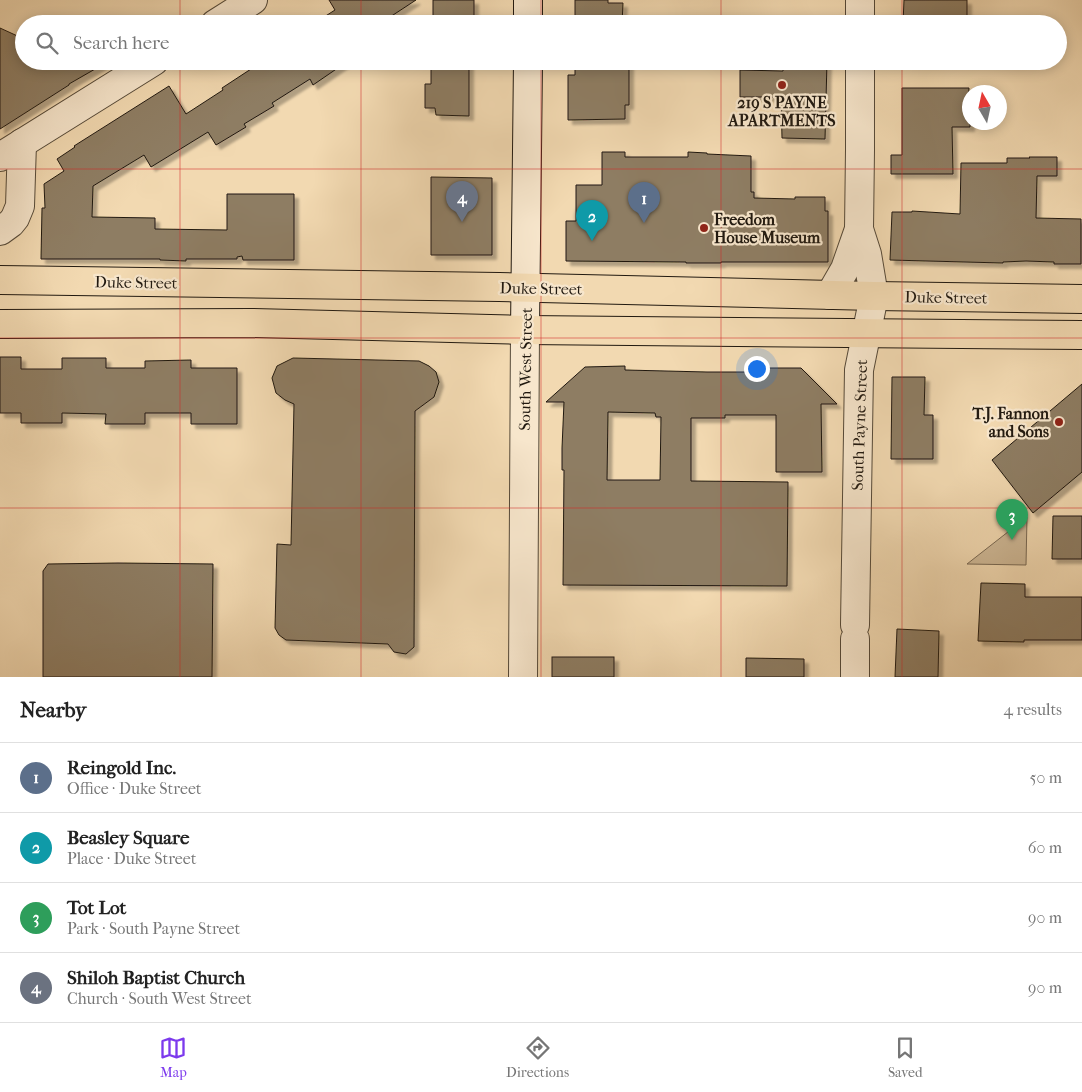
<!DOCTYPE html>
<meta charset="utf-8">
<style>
:root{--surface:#fff;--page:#f6f6f6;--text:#222;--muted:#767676;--line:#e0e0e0;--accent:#7c3aed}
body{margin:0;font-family:"IM FELL French Canon",serif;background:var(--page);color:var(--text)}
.compass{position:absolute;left:962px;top:85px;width:45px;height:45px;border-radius:50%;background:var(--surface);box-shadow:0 2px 12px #0003;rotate:351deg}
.you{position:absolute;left:756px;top:368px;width:18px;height:18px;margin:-12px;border:4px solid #fff;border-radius:50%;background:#1a73e8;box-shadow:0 0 0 8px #1a73e833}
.badge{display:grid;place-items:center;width:32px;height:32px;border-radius:50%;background:var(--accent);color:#fff;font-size:16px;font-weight:700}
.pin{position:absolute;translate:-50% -41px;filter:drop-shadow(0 1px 2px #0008)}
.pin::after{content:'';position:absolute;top:26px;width:18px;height:15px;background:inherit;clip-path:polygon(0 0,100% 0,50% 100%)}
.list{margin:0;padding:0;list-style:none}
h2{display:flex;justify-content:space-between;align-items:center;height:65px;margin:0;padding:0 20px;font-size:21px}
h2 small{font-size:16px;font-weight:400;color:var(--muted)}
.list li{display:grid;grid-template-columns:32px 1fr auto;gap:15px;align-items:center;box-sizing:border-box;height:70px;padding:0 20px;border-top:1px solid var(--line)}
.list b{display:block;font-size:19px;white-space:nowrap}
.list p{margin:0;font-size:16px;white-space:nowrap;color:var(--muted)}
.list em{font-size:16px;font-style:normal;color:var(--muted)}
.icon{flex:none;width:28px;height:28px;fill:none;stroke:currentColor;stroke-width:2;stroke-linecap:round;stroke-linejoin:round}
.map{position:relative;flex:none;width:1082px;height:677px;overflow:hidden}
.search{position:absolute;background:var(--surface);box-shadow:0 2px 12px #0003;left:15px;right:15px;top:15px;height:55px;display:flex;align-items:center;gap:12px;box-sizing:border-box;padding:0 18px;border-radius:28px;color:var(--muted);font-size:19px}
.sheet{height:345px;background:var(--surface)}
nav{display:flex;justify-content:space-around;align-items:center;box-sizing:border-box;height:70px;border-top:1px solid var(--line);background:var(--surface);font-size:14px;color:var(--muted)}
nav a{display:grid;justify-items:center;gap:2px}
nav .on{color:var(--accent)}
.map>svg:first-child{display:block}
.green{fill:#ceb896;stroke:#786853}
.building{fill:#8e7d64;stroke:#211910;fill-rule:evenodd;filter:url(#shadow)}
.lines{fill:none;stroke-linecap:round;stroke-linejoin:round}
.street-casing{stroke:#554938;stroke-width:30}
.secondary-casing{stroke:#211910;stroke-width:30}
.primary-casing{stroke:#211910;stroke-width:30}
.street{stroke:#f7e6cc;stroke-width:28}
.secondary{stroke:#f7e6cc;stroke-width:28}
.primary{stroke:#f2d9b1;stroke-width:28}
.grid{fill:none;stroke:#d62828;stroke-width:1;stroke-opacity:0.55}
.poi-dot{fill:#8f2418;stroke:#f7e6cc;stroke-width:2}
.labels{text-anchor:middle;stroke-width:4.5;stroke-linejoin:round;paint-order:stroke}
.poi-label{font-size:16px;font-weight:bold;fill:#211910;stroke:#f7e6cc}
.street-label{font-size:16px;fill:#211910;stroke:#f7e6cc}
</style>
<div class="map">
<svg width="1082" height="677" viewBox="0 0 1082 677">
<defs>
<filter id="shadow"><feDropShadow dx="4.5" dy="4.5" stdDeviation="1" flood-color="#0004"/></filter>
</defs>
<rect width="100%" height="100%" fill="#f2d9b1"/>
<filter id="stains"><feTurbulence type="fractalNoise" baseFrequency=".004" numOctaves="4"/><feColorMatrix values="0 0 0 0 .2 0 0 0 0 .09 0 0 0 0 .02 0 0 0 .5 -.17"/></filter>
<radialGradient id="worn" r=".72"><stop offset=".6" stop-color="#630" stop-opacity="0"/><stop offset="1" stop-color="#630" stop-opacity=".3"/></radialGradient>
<path class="green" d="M1027,517L1026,565L967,564Z"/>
<g class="building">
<path d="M329,0H416L390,17L394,24H313L335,10Z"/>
<rect x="433" y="0" width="41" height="24"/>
<path d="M575,0H608V3H623L622,24H575Z"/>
<path d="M904,0H967V16L966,17V24H903Z"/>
<path d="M0,28L24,39V61H109L69,84V85L0,129Z"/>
<path d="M245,61H348L313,85L310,79L272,103L274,106L244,124L246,127L216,145L208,132L151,167L144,155L93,186L92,217L155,218V229L227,230V194H294V260H243L242,256L237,257V259H186V261L160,260V259H41L42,208H45L44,184L64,171L57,159L75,147L74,146L169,86L186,114L223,90L222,88L251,69Z"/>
<path d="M431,61H469V116L436,115L435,108H425V84H431Z"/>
<path d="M575,61H629V105H625V119L568,120V75H575Z"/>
<path d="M791,61H827L825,139L782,138L781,97H740V70L783,71V62Z"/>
<path d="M902,88H969L968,106H970V127H952L953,174H891V155H902Z"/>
<path d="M602,152H625V157H688V152L707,153V154L751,156V192H754V198L795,199V197H825V211H828V262H721V263H686V262L566,261V221H576V185H602Z"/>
<path d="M1029,157H1057V176H1037L1036,218L1081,219V264H1054V262L1026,261L1003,262V263L890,260L892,212H912V211L960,214L961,163H1007V158H1030Z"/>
<path d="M431,177L492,178V255H431Z"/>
<path d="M0,357H21V369H62V358H106V368H145V361L191,360V368H237V424H191V413H145V424H105L106,414L62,413V423H21V413H0Z"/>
<path d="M293,358L419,361L429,366L436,372L439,382L434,397L415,411L414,647L406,654L394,652L388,644L286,640L279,635L275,628L277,544L291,545L294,404L285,400L276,393L272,378L277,366Z"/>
<path d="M625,366V370L707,372H756L757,368H801L837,404H821L822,472H776V415H725V418H691V481L788,482L787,586L563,585L564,470H562V448L564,402H546L585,367ZM608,412L655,413L656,417H661L660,480H607Z"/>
<path d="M892,377H925L924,415H933V459H891Z"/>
<path d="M1082,384V472L1033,513L992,460Z"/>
<path d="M1053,516H1082V559H1052Z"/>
<path d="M118,563L213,564L212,677H43V571L48,564Z"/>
<path d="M981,583L1025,584V597H1082V640H1024V642L978,641Z"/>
<path d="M897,629L939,631L938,677H895Z"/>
<rect x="552" y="657" width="62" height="20"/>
<path d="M746,658L804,659V677H746Z"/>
</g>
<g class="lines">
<g class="street-casing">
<g id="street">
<path d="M860,0V24"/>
<path d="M215,24L253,0"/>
<path d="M0,157L154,61"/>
<path d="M0,231L11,223L15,218L20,206L22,143"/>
<path d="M830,295L845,269L859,229L860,150V61"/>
<path d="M855,625L859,370L874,296L867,254L859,229"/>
<path d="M523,677L525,330"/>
<path d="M855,677V639"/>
</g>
</g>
<g class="secondary-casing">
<g id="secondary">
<path d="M528,24V0"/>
<path d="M525,330L528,61"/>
</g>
</g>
<g class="primary-casing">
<g id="primary">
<path d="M0,280L499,287L874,296L1082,299"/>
<path d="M0,324L251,323L525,330L1082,335"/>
</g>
</g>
<use href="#street" class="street"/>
<use href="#secondary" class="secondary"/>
<use href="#primary" class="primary"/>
</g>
<path class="grid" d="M180,0V24M361,0V24M541,0V24M721,0V24M902,0V24M180,61V677M361,61V677M541,61V677M721,61V677M902,61V677M0,169H1082M0,338H1082M0,508H1082"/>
<g class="poi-dot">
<circle cx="782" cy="85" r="5"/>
<circle cx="704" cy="228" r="5"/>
<circle cx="1059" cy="422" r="5"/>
</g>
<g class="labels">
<g class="poi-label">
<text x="782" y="108">219 S PAYNE<tspan x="782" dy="18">APARTMENTS</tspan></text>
<text x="714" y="225" text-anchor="start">Freedom<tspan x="714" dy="18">House Museum</tspan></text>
<text x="1049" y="419" text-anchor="end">T.J. Fannon<tspan x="1049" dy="18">and Sons</tspan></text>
</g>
<g class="street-label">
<text transform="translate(136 282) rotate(1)" y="6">Duke Street</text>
<text transform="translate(541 288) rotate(1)" y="6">Duke Street</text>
<text transform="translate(946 297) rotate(1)" y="6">Duke Street</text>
<text transform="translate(525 369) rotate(-89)" y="6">South West Street</text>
<text transform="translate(859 425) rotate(-88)" y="6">South Payne Street</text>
</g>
</g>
<rect width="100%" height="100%" filter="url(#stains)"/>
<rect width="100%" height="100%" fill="url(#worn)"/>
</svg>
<svg class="compass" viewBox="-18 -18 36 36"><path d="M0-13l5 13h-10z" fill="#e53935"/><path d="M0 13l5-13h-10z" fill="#767676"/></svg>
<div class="you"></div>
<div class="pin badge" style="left:644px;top:223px;background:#5c6f8a">1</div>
<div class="pin badge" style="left:592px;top:241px;background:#0f9aa8">2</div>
<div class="pin badge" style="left:1012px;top:540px;background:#2e9e5b">3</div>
<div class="pin badge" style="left:462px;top:222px;background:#6b7280">4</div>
<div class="search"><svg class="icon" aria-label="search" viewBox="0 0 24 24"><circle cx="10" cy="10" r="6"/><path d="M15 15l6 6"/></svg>Search here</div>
</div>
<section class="sheet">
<h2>Nearby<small>4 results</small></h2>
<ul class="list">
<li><span class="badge" style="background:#5c6f8a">1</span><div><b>Reingold Inc.</b><p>Office · Duke Street</p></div><em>50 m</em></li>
<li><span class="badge" style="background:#0f9aa8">2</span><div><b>Beasley Square</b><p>Place · Duke Street</p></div><em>60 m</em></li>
<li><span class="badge" style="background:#2e9e5b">3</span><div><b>Tot Lot</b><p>Park · South Payne Street</p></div><em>90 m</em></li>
<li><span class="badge" style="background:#6b7280">4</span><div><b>Shiloh Baptist Church</b><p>Church · South West Street</p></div><em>90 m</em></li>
</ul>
</section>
<nav>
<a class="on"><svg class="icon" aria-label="map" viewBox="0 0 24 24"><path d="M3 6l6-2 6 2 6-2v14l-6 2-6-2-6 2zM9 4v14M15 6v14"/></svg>Map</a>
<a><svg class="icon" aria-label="directions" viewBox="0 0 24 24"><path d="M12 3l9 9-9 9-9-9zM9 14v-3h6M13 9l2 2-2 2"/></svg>Directions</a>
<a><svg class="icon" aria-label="saved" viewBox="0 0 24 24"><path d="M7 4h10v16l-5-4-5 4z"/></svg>Saved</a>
</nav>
